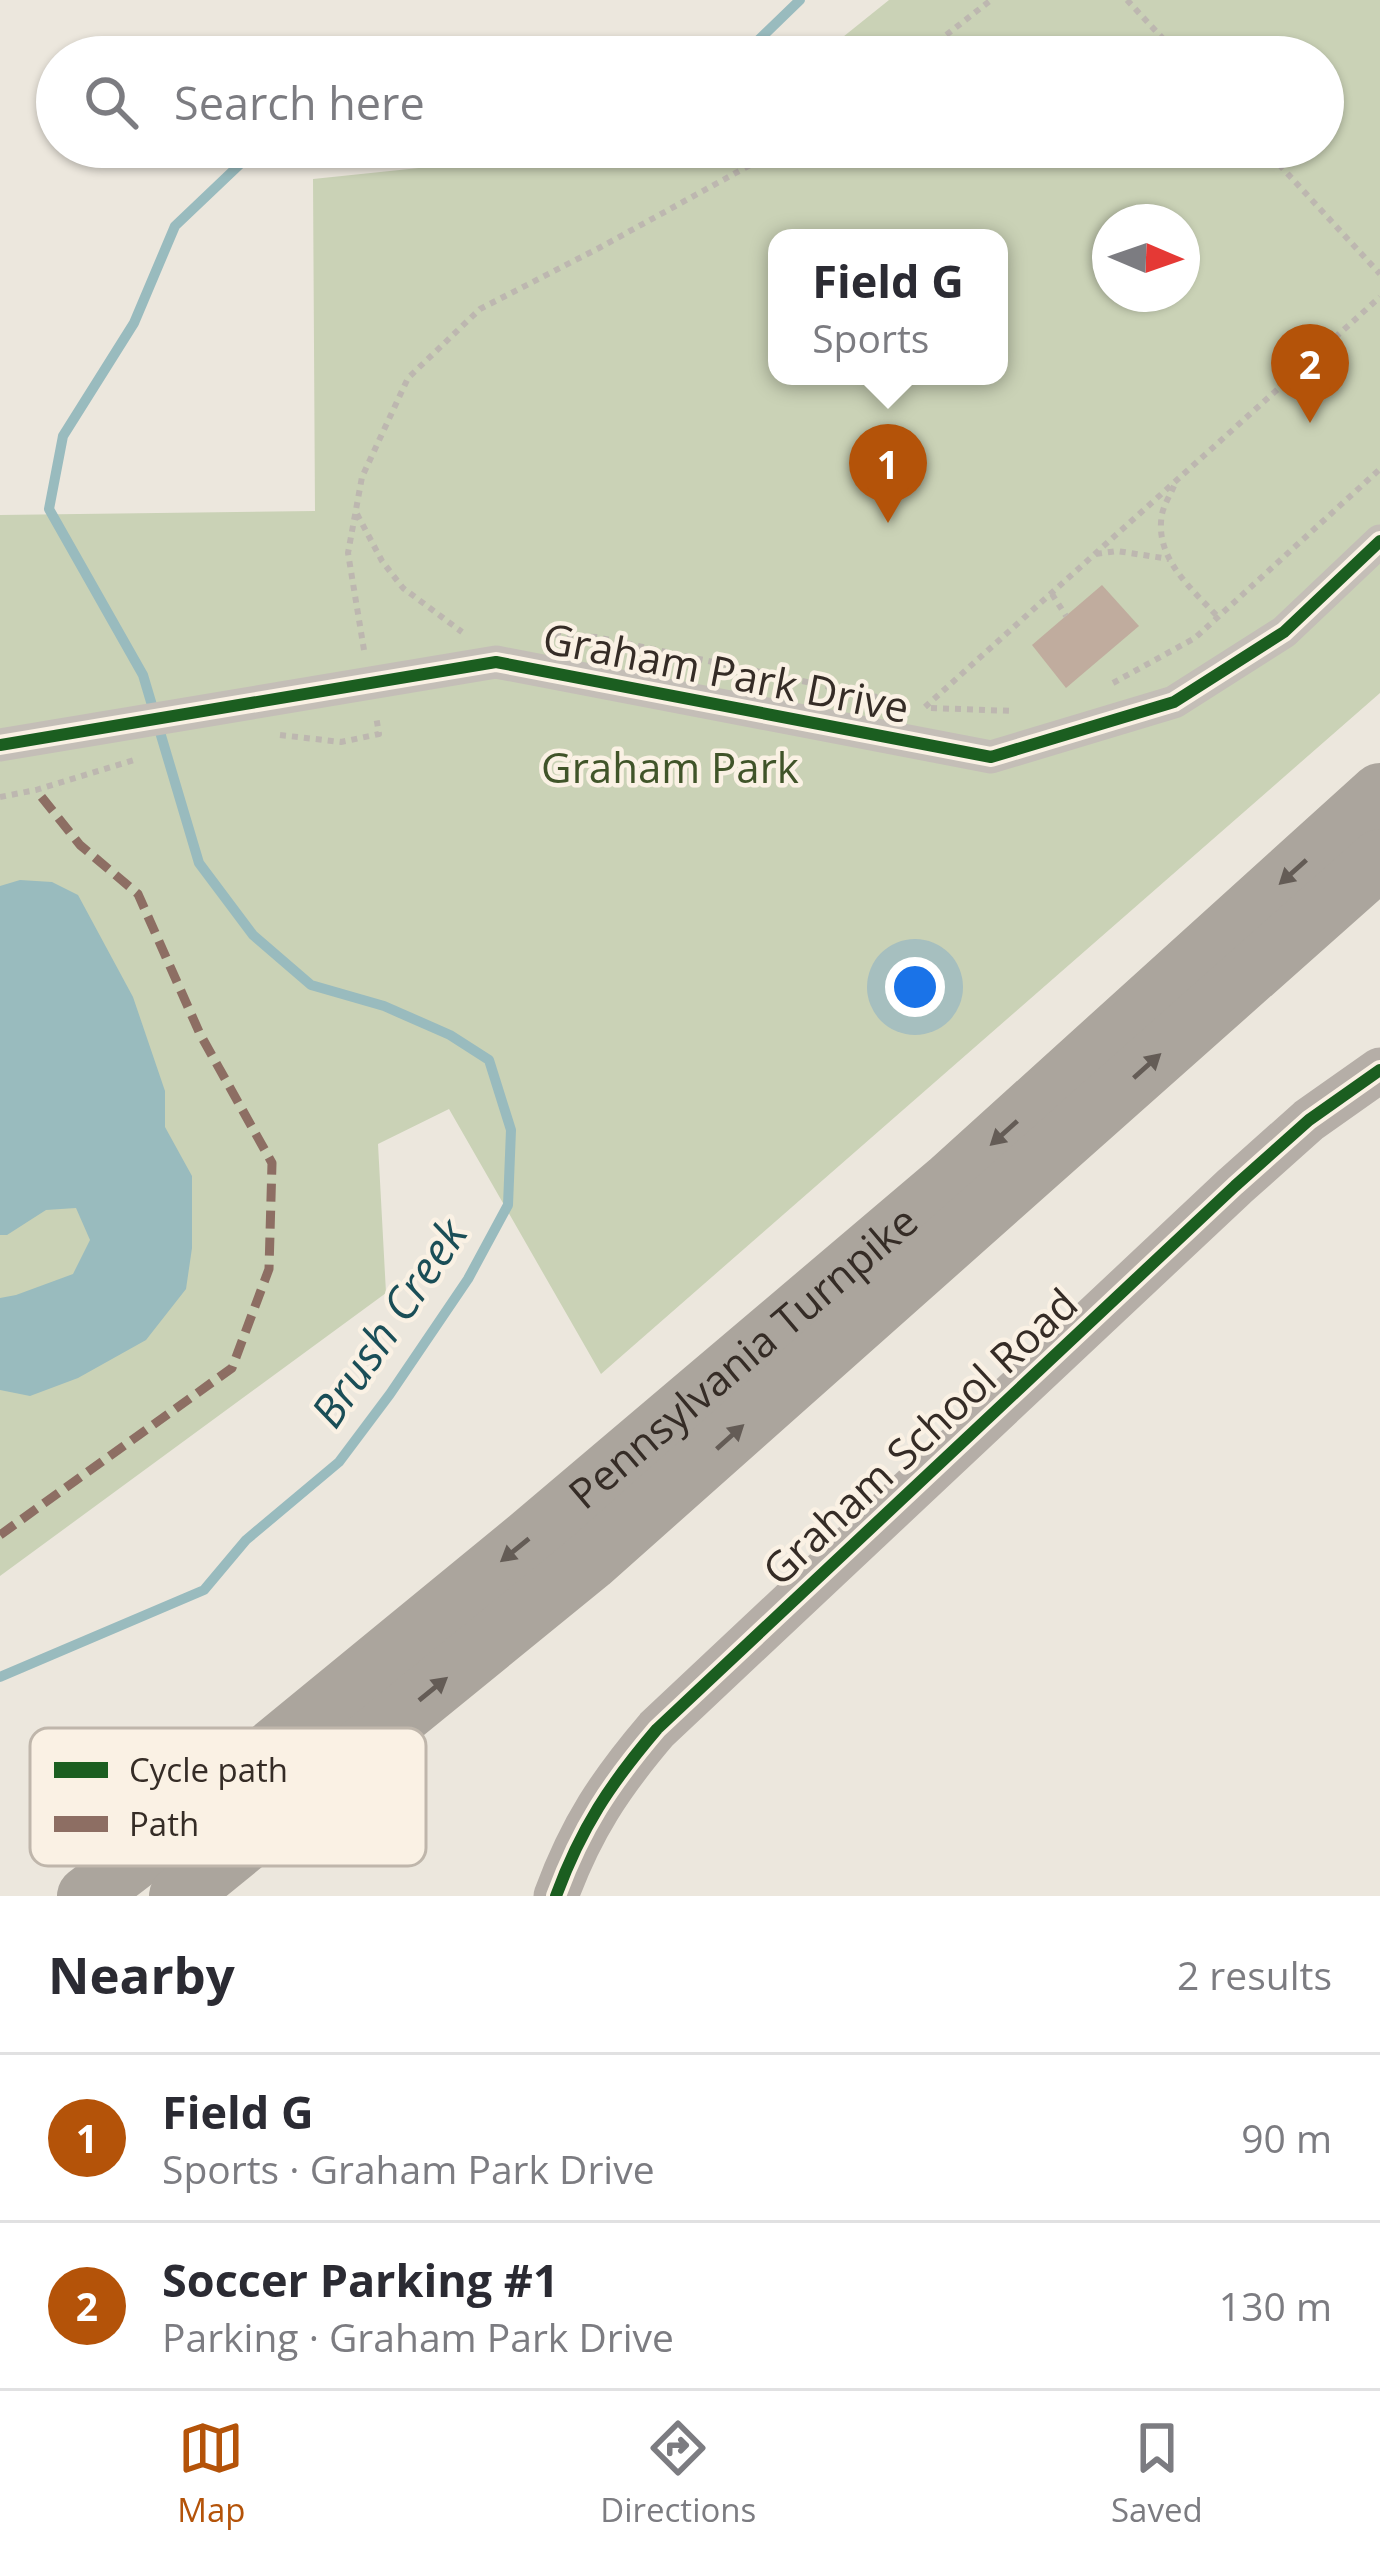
<!DOCTYPE html>
<meta charset="utf-8">
<style>
:root{--surface:#fff;--page:#f7f7f7;--text:#2b2b33;--muted:#7c7c81;--line:#e1e1e2;--accent:#b45309}
body{margin:0;font-family:"Open Sans",sans-serif;background:var(--page);color:var(--text)}
.compass{position:absolute;left:1092px;top:204px;width:108px;height:108px;border-radius:50%;background:var(--surface);box-shadow:0 3px 9px #0004;rotate:92deg}
.you{position:absolute;left:915px;top:987px;width:42px;height:42px;margin:-30px;border:9px solid #fff;border-radius:50%;background:#1a73e8;box-shadow:0 0 0 18px #1a73e833}
.badge{display:grid;place-items:center;width:78px;height:78px;border-radius:50%;background:var(--accent);color:#fff;font-size:39px;font-weight:700}
.pin{position:absolute;translate:-50% -99px;filter:drop-shadow(0 3px 6px #0008)}
.pin::after{content:'';position:absolute;top:63px;width:42px;height:36px;background:inherit;clip-path:polygon(0 0,100% 0,50% 100%)}
.popup{position:absolute;left:768px;top:229px;width:240px;height:156px;box-sizing:border-box;display:grid;place-content:center;border-radius:24px;background:var(--surface);filter:drop-shadow(0 3px 9px #0005);font-size:39px;white-space:nowrap;color:var(--muted)}
.popup b{font-size:45px;color:var(--text)}
.popup::after{content:'';position:absolute;left:50%;top:100%;margin-left:-24px;border:24px solid transparent;border-top-color:var(--surface)}
.list{margin:0;padding:0;list-style:none}
h2{display:flex;justify-content:space-between;align-items:center;height:156px;margin:0;padding:0 48px;font-size:51px}
h2 small{font-size:39px;font-weight:400;color:var(--muted)}
.list li{display:grid;grid-template-columns:78px 1fr auto;gap:36px;align-items:center;box-sizing:border-box;height:168px;padding:0 48px;border-top:3px solid var(--line)}
.list b{display:block;font-size:45px;white-space:nowrap}
.list p{margin:0;font-size:39px;white-space:nowrap;color:var(--muted)}
.list em{font-size:39px;font-style:normal;color:var(--muted)}
.icon{flex:none;width:66px;height:66px;fill:none;stroke:currentColor;stroke-width:2;stroke-linecap:round;stroke-linejoin:round}
.map{position:relative;flex:none;width:1380px;height:1896px;overflow:hidden}
.search{position:absolute;background:var(--surface);box-shadow:0 3px 9px #0004;left:36px;right:36px;top:36px;height:132px;display:flex;align-items:center;gap:30px;box-sizing:border-box;padding:0 42px;border-radius:66px;color:var(--muted);font-size:45px}
.sheet{height:492px;background:var(--surface)}
nav{display:flex;justify-content:space-around;align-items:center;box-sizing:border-box;height:168px;border-top:3px solid var(--line);background:var(--surface);font-size:33px;color:var(--muted)}
nav a{display:grid;justify-items:center;gap:6px}
nav .on{color:var(--accent)}
.map>svg:first-child{display:block}
.green{fill:#cad2b6;fill-rule:evenodd}
.water{fill:#99bbbe}
.lines{fill:none;stroke-linecap:round;stroke-linejoin:round}
.stream{stroke:#99bbbe;stroke-width:10}
.building{fill:#c0ac9e}
.path{stroke:#bdb7b0;stroke-width:6;stroke-dasharray:6 6;stroke-linecap:butt}
.street{stroke:#c4beb7;stroke-width:33}
.secondary{stroke:#b5aea7;stroke-width:45}
.highway{stroke:#aba59d;stroke-width:60}
.quiet{stroke:#8d6e63;stroke-width:9;stroke-dasharray:18 9;stroke-linecap:butt}
.cycleway-casing{stroke:#faf1e4;stroke-width:20}
.cycleway{stroke:#1b5e20;stroke-width:12}
.oneway{fill:#645c56}
.labels{text-anchor:middle;stroke-width:9;stroke-linejoin:round;paint-order:stroke}
.street-label{font-size:42px;fill:#352c26;stroke:#faf1e4}
.park-label{font-size:42px;fill:#405429;stroke:#faf1e4}
.water-label{font-size:45px;font-style:italic;fill:#1a4e57;stroke:#faf1e4}
.key{fill:#faf1e4;stroke:#bfb6ab;stroke-width:3}
.key-label{font-size:33px;fill:#352c26}
</style>
<div class="map">
<svg width="1380" height="1896" viewBox="0 0 1380 1896">
<rect width="100%" height="100%" fill="#ece7dd"/>
<path class="green" d="M889,0H1380V693L601,1374L449,1109L378,1144L386,1293L0,1576V515L315,511L313,179L619,147H1323V57H818ZM1110,222H1182V294H1110ZM777,238H999V376H777Z"/>
<path class="water" d="M20,880L52,882L78,895L133,997L165,1091V1127L192,1176V1248L186,1289L146,1340L78,1378L30,1396L0,1390V1298L16,1295L73,1274L90,1240L76,1208L46,1210L7,1235H0V886Z"/>
<g class="lines">
<g class="stream">
<path d="M741,57L800,0"/>
<path d="M0,1677L204,1590L246,1540L339,1462L390,1394L468,1279L508,1205L511,1130L489,1060L450,1035L384,1006L311,985L253,935L199,863L143,675L49,509L63,436L134,323L175,226L258,147"/>
</g>
</g>
<path class="building" d="M1102,585L1139,626L1066,688L1032,645Z"/>
<g class="lines">
<g class="path">
<path d="M1127,0L1180,57"/>
<path d="M918,57L991,0"/>
<path d="M1263,147L1380,274"/>
<path d="M1174,486C1170,495 1164,505 1162,514C1154,558 1191,588 1218,617"/>
<path d="M357,514L382,561L403,588L462,632"/>
<path d="M1096,554L1117,551L1169,559"/>
<path d="M1052,594L1066,616"/>
<path d="M543,634L596,637L877,697"/>
<path d="M364,650L348,553L362,477L408,378L480,309L599,248L783,147"/>
<path d="M1113,683L1195,638L1380,469"/>
<path d="M925,707L1380,297"/>
<path d="M931,708L1014,711"/>
<path d="M280,735L341,742L379,734L376,716"/>
<path d="M0,797L36,790L137,759"/>
</g>
<path class="street" d="M0,745L496,662L991,757L1174,702L1284,632L1380,541"/>
<path class="secondary" d="M556,1896C581,1828 610,1784 657,1729L1235,1186L1309,1120L1380,1070"/>
<g class="highway">
<path id="s1" d="M87,1896L184,1822L529,1539L949,1183L1380,793"/>
<path d="M179,1896L590,1561L1380,859"/>
</g>
<path class="quiet" d="M0,1535L232,1368L269,1269L272,1163L200,1034L138,894L80,845L36,790"/>
<g class="cycleway-casing">
<g id="cycleway">
<path d="M0,745L496,662L991,757L1174,702L1284,632L1380,541"/>
<path d="M556,1896C581,1828 610,1784 657,1729L1235,1186L1309,1120L1380,1070"/>
</g>
</g>
<use href="#cycleway" class="cycleway"/>
</g>
<defs><path id="oneway-solid" d="M-6-.8H1V-3.2L6.5 0L1 3.2V.8H-6Z" transform="scale(3)"/></defs>
<g class="oneway">
<use href="#oneway-solid" transform="translate(1293 872) rotate(138)"/>
<use href="#oneway-solid" transform="translate(1147 1066) rotate(-42)"/>
<use href="#oneway-solid" transform="translate(1004 1133) rotate(138)"/>
<use href="#oneway-solid" transform="translate(730 1437) rotate(-42)"/>
<use href="#oneway-solid" transform="translate(515 1550) rotate(141)"/>
<use href="#oneway-solid" transform="translate(433 1689) rotate(-39)"/>
</g>
<g class="labels">
<g class="street-label">
<text transform="translate(726 673) rotate(11)" y="15">Graham Park Drive</text>
<text dy="15" stroke="none"><textPath href="#s1" startOffset="849">Pennsylvania Turnpike</textPath></text>
<text transform="translate(920 1437) rotate(-43)" y="15">Graham School Road</text>
</g>
<g class="park-label">
<text x="670" y="783">Graham Park</text>
</g>
<g class="water-label">
<text transform="translate(389 1323) rotate(-56)" y="16">Brush Creek</text>
</g>
</g>
<rect x="30" y="1728" width="396" height="138" rx="18" class="key"/>
<rect x="54" y="1762" width="54" height="16" fill="#1b5e20"/>
<rect x="54" y="1816" width="54" height="16" fill="#8d6e63"/>
<g class="key-label">
<text x="129" y="1782">Cycle path</text>
<text x="129" y="1836">Path</text>
</g>
</svg>
<svg class="compass" viewBox="-18 -18 36 36"><path d="M0-13l5 13h-10z" fill="#e53935"/><path d="M0 13l5-13h-10z" fill="#7c7c81"/></svg>
<div class="you"></div>
<div class="pin badge" style="left:888px;top:523px">1</div>
<div class="popup"><b>Field G</b>Sports</div>
<div class="pin badge" style="left:1310px;top:423px">2</div>
<div class="search"><svg class="icon" aria-label="search" viewBox="0 0 24 24"><circle cx="10" cy="10" r="6"/><path d="M15 15l6 6"/></svg>Search here</div>
</div>
<section class="sheet">
<h2>Nearby<small>2 results</small></h2>
<ul class="list">
<li><span class="badge">1</span><div><b>Field G</b><p>Sports · Graham Park Drive</p></div><em>90 m</em></li>
<li><span class="badge">2</span><div><b>Soccer Parking #1</b><p>Parking · Graham Park Drive</p></div><em>130 m</em></li>
</ul>
</section>
<nav>
<a class="on"><svg class="icon" aria-label="map" viewBox="0 0 24 24"><path d="M3 6l6-2 6 2 6-2v14l-6 2-6-2-6 2zM9 4v14M15 6v14"/></svg>Map</a>
<a><svg class="icon" aria-label="directions" viewBox="0 0 24 24"><path d="M12 3l9 9-9 9-9-9zM9 14v-3h6M13 9l2 2-2 2"/></svg>Directions</a>
<a><svg class="icon" aria-label="saved" viewBox="0 0 24 24"><path d="M7 4h10v16l-5-4-5 4z"/></svg>Saved</a>
</nav>
